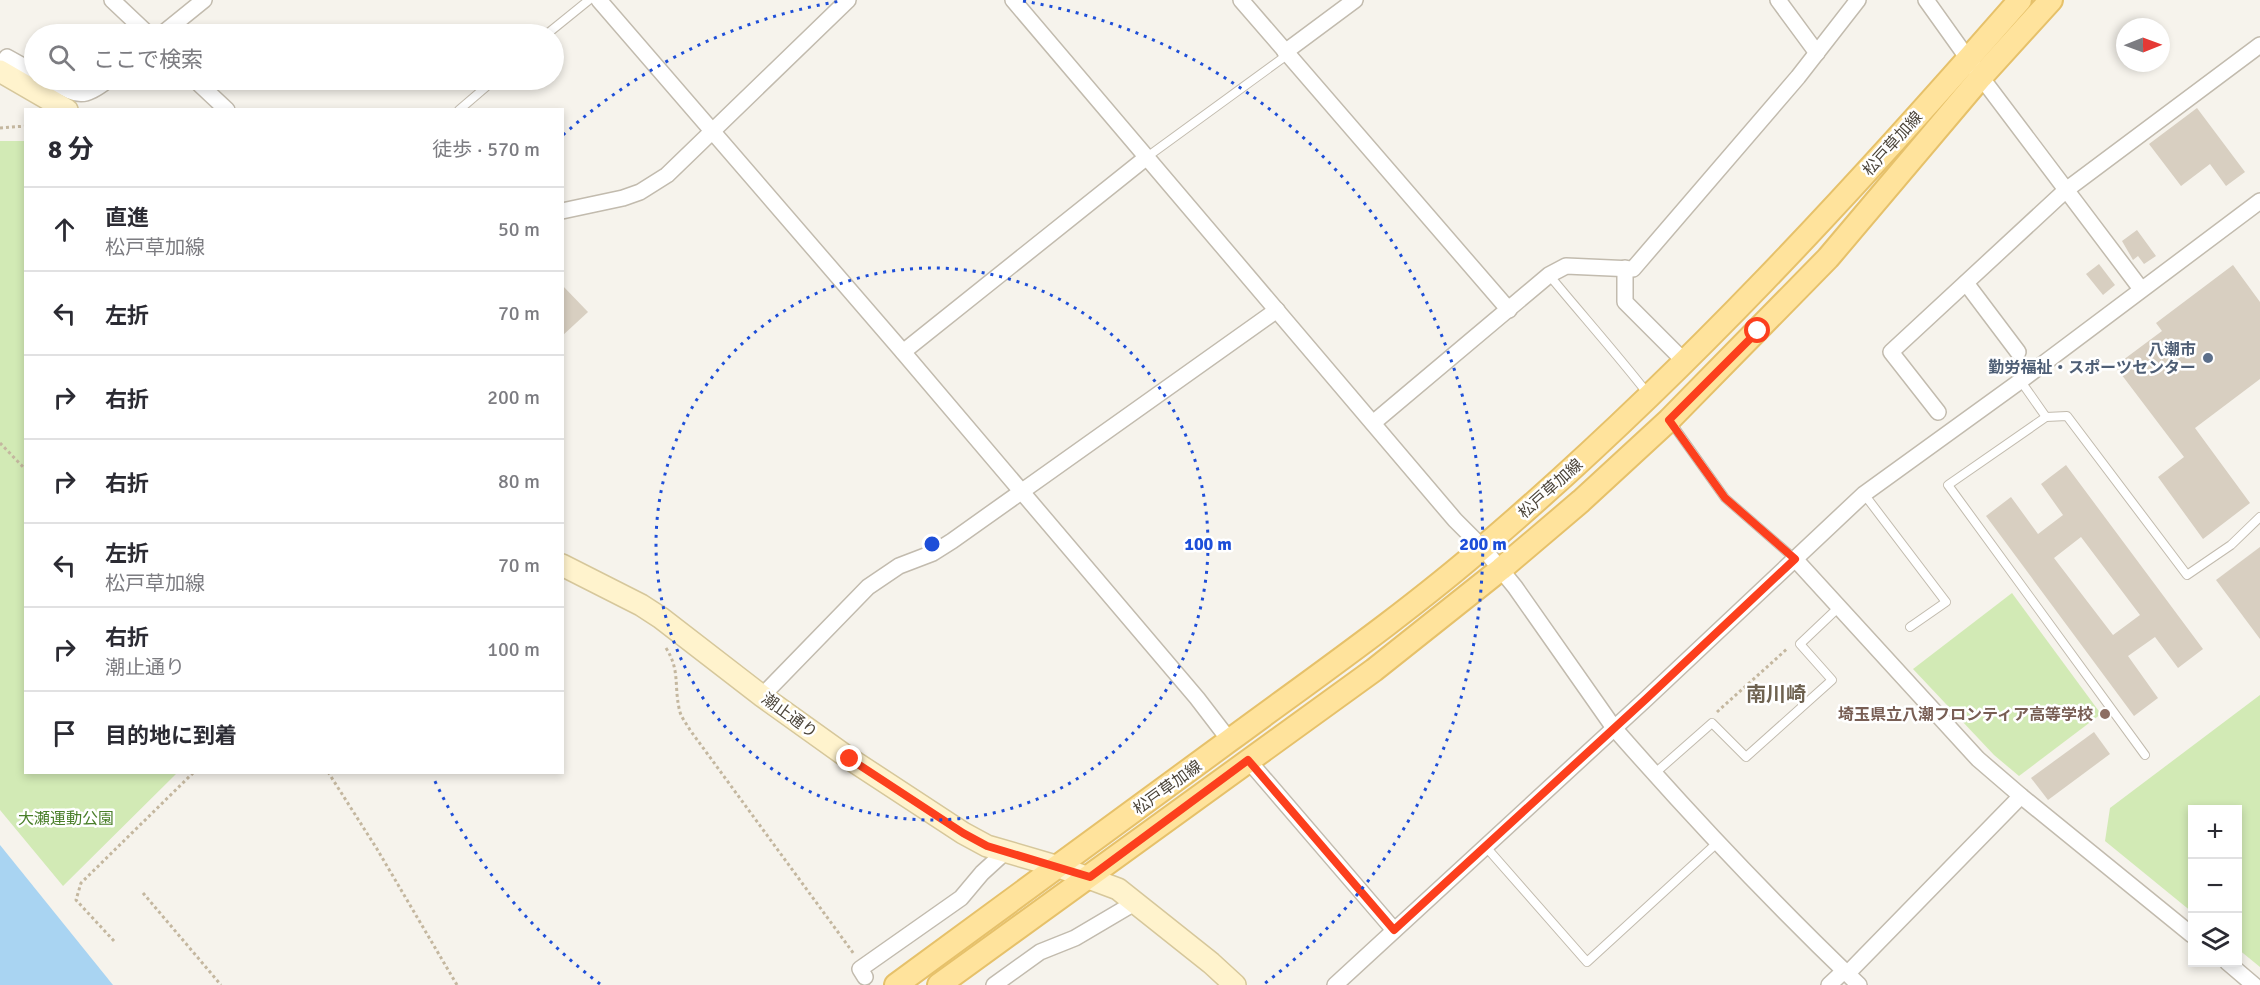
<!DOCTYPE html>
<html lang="ja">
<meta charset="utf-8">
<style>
:root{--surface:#fff;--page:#f7f7f7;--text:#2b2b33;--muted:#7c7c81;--line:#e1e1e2}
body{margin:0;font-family:Signika,"Noto Sans JP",sans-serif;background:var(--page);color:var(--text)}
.controls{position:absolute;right:18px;bottom:18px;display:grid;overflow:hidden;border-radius:0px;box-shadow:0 3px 9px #0003}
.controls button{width:54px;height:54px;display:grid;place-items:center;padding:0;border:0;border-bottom:2px solid var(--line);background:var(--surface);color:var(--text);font:30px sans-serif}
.compass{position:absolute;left:2116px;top:18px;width:54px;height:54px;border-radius:50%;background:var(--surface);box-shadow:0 3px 9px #0003;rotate:89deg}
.stop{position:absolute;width:18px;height:18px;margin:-14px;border:4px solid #fc3f1d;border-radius:50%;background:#fff}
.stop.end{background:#fc3f1d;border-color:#fff;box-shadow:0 2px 6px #0008}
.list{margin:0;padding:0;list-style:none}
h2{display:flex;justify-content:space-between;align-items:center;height:78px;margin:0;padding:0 24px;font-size:26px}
h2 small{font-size:20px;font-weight:400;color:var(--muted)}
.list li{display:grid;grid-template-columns:39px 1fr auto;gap:18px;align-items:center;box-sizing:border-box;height:84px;padding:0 24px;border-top:2px solid var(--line)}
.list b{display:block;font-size:22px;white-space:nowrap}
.list p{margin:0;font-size:20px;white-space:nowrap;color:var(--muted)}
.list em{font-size:20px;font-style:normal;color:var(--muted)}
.icon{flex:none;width:33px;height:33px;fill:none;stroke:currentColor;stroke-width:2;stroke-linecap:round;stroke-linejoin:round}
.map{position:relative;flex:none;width:2260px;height:985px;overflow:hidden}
.search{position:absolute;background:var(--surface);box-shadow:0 3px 9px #0003;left:24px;top:24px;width:540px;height:66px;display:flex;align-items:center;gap:15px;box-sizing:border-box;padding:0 21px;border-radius:33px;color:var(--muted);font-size:22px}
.panel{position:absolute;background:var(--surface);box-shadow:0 3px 9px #0003;left:24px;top:108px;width:540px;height:666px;border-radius:0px}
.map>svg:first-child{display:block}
.green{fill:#d2eab5}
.water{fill:#a9d4f2}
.building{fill:#d8cfc1;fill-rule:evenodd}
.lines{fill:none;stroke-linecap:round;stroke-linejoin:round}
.lane-casing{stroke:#c2bbae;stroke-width:10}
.street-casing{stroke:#c2bbae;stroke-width:18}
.secondary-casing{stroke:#d6c79b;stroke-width:24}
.primary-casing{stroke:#e6c16a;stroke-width:26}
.path{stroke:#c4b79f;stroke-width:3;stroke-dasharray:3 3;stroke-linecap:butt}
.lane{stroke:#fff;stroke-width:8}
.street{stroke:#fff;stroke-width:15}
.secondary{stroke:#fff3cd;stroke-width:21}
.primary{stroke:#ffe39c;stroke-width:22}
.route{stroke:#fc3f1d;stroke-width:8}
.ring{fill:none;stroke:#1d4ed8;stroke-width:3;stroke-dasharray:3 6}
.service-dot{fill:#5c6f8a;stroke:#fff;stroke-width:2}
.education-dot{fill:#8d6e63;stroke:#fff;stroke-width:2}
.labels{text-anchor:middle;stroke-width:5;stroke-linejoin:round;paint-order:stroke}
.street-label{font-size:16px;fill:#4b4439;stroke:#fff}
.service-label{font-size:16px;font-weight:bold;fill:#4e5e75;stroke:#fff;text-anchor:end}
.education-label{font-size:16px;font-weight:bold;fill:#785e54;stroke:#fff;text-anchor:end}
.park-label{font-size:16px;fill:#4a7f2a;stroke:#fff}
.quarter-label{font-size:20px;font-weight:bold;fill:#6e6250;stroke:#fff}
.centre{fill:#1d4ed8;stroke:#fff;stroke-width:3}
.ring-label{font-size:18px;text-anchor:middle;font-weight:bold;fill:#1d4ed8;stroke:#fff;stroke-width:5;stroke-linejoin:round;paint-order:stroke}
</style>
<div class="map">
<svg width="2260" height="985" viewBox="0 0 2260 985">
<rect width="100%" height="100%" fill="#f6f3ec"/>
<g class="green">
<path d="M0,141H26V772L177,773L63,886L0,810Z"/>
<path d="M2012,593L2101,714L2019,776L1994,755L1913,669Z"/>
<path d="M2260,695V967L2238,949V810H2192V912L2105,841L2110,808Z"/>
</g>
<path class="water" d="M0,845L113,985H0Z"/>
<g class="building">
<path d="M2197,108L2245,172L2226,186L2210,164L2181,186L2149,144Z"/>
<path d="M2137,230L2156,256L2144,264L2138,256L2133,260L2122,241Z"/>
<path d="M2099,264L2115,285L2103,295L2086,274Z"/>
<path d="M2233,265L2260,302V379L2195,428L2250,503L2203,539L2158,477L2184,457L2115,366L2162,331L2156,323Z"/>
<path d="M562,285L588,312L562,336Z"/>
<path d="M2066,465L2203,649L2178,668L2155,637L2128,656L2158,698L2134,716L1986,516L2011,497L2038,534L2063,515L2041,484ZM2081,537L2140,615L2113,635L2054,558Z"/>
<path d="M2260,547V639L2216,580Z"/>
<path d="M2094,732L2110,754L2048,800L2031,778Z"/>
</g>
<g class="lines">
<g class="lane-casing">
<g id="lane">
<path d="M547,34L589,0"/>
<path d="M459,110L494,80"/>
<path d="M1147,157L1287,55"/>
<path d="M1549,275C1582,315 1616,353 1648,394"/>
<path d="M2020,380L2046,417L1948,485L2145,755"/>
<path d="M2046,417L2067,416L2187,575L2231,545L2260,517"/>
<path d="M1670,421L1725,498L1795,559"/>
<path d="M1864,494L1946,602L1910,627"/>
<path d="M1654,774L1712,723L1746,757L1832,680L1800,644L1839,607"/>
<path d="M1486,847L1587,962L1717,843"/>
</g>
</g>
<g class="street-casing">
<g id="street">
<path d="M112,0L148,34"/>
<path d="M599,0L903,352L1197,698L1230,741"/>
<path d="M1013,0L1455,520L1483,548L1515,587L1614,728C1692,817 1773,903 1859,985"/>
<path d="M1241,0L1509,310"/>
<path d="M1778,0L1817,53"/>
<path d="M1926,0L1981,77L2141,289"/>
<path d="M162,34L204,0"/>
<path d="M1285,52L1355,0"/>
<path d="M0,67L7,57L34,72"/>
<path d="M49,80C77,95 81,101 108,80"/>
<path d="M195,80L227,110"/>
<path d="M562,211L623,198L640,192L667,175L848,0"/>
<path d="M1625,268V302L1685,362"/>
<path d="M1966,283L2018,352"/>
<path d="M903,352L1147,157"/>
<path d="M1938,412L1891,352L2066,190L2260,45"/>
<path d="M1373,423L1549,275L1566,266L1633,269L1798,77L1858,0"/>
<path d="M1795,559L1978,759L2021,796L2192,935"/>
<path d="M762,696L868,587L899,566L933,553L952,541L1277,310"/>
<path d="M1248,760L1394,930"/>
<path d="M2227,962L2254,985"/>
<path d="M1847,974L2021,796"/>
<path d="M865,977L860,969L961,898L982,873L1005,852"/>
<path d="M994,985L1040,952L1075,938L1136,902"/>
<path d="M1335,985L1646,699L1864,494L2023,379L2260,201"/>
<path d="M1829,985L1844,971"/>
</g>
</g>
<g class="secondary-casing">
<g id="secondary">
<path d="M0,71L67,110"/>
<path d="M562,565L641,605L661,618L762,696L850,759L963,833L987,846L1059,867L1118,889L1211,963L1235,985"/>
</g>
</g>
<g class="primary-casing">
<g id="primary">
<path d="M896,985C1008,904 1119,822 1230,740C1317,676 1406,614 1488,543C1681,378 1853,191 2020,0"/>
<path d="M939,985L1374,670L1501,569L1581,501L1669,420L1828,258L1981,77L2051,0"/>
</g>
</g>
<g class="path">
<path d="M0,128L26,126"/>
<path d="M0,443L26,470"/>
<path d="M666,648C680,670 674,684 679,708C680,716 686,723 690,730L854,954"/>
<path d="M1717,712L1788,648"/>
<path d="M328,772L377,849L457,985"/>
<path d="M143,893L221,985"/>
<path d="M114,941L76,900L81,883L194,772"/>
</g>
<use href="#lane" class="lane"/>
<use href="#street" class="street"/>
<use href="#secondary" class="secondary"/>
<use href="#primary" class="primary"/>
</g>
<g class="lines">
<path class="route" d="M850,759L963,833L987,846L1090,877L1248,760L1394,930L1646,699L1795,559L1725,498L1669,420L1758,331"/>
</g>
<g class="ring">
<circle cx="932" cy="544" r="276"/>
<path d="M600 984A551 551 0 0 1 433 777M563 135A551 551 0 0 1 841 1M1023 1A551 551 0 0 1 1264 984"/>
</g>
<circle class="service-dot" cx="2208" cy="358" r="6"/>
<circle class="education-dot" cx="2105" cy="714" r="6"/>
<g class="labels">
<g class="street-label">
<text transform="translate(1892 143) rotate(-48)" y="6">松戸草加線</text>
<text transform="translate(1550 488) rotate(-42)" y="6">松戸草加線</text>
<text transform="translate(790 715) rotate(36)" y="6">潮止通り</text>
<text transform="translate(1167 787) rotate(-36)" y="6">松戸草加線</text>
</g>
<g class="service-label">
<text x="2196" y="355">八潮市<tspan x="2196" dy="18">勤労福祉・スポーツセンター</tspan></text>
</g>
<g class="education-label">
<text x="2093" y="720">埼玉県立八潮フロンティア高等学校</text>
</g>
<g class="park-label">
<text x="66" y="824">大瀬運動公園</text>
</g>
<g class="quarter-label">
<text x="1776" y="701">南川崎</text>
</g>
</g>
<circle cx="932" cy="544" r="9" class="centre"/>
<g class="ring-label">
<text x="1208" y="550">100 m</text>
<text x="1483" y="550">200 m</text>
</g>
</svg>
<div class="controls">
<button>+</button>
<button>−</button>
<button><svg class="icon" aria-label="layers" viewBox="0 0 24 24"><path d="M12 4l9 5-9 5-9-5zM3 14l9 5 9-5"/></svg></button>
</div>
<svg class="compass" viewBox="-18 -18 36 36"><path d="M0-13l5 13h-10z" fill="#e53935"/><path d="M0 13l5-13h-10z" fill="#7c7c81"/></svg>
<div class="stop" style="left:1758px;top:331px"></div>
<div class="stop end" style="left:850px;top:759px"></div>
<div class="search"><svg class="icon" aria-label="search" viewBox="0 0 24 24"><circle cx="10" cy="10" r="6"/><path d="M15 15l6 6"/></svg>ここで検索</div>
<section class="panel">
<h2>8 分<small>徒歩 · 570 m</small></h2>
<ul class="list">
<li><svg class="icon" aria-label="ahead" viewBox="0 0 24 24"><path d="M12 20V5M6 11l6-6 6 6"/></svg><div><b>直進</b><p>松戸草加線</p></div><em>50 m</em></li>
<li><svg class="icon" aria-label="left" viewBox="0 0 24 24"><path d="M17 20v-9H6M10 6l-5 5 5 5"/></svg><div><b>左折</b></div><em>70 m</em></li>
<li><svg class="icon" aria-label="right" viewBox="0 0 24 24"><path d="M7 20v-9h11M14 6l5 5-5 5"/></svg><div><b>右折</b></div><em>200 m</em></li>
<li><svg class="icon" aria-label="right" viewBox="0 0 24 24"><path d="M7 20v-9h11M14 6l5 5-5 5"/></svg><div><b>右折</b></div><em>80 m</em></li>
<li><svg class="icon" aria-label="left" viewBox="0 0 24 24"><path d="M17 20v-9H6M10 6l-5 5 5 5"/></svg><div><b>左折</b><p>松戸草加線</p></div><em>70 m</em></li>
<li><svg class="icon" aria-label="right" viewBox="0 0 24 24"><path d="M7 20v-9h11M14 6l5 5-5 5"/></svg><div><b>右折</b><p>潮止通り</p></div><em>100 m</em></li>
<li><svg class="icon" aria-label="arrive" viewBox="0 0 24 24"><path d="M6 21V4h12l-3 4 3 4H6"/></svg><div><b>目的地に到着</b></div></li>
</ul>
</section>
</div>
